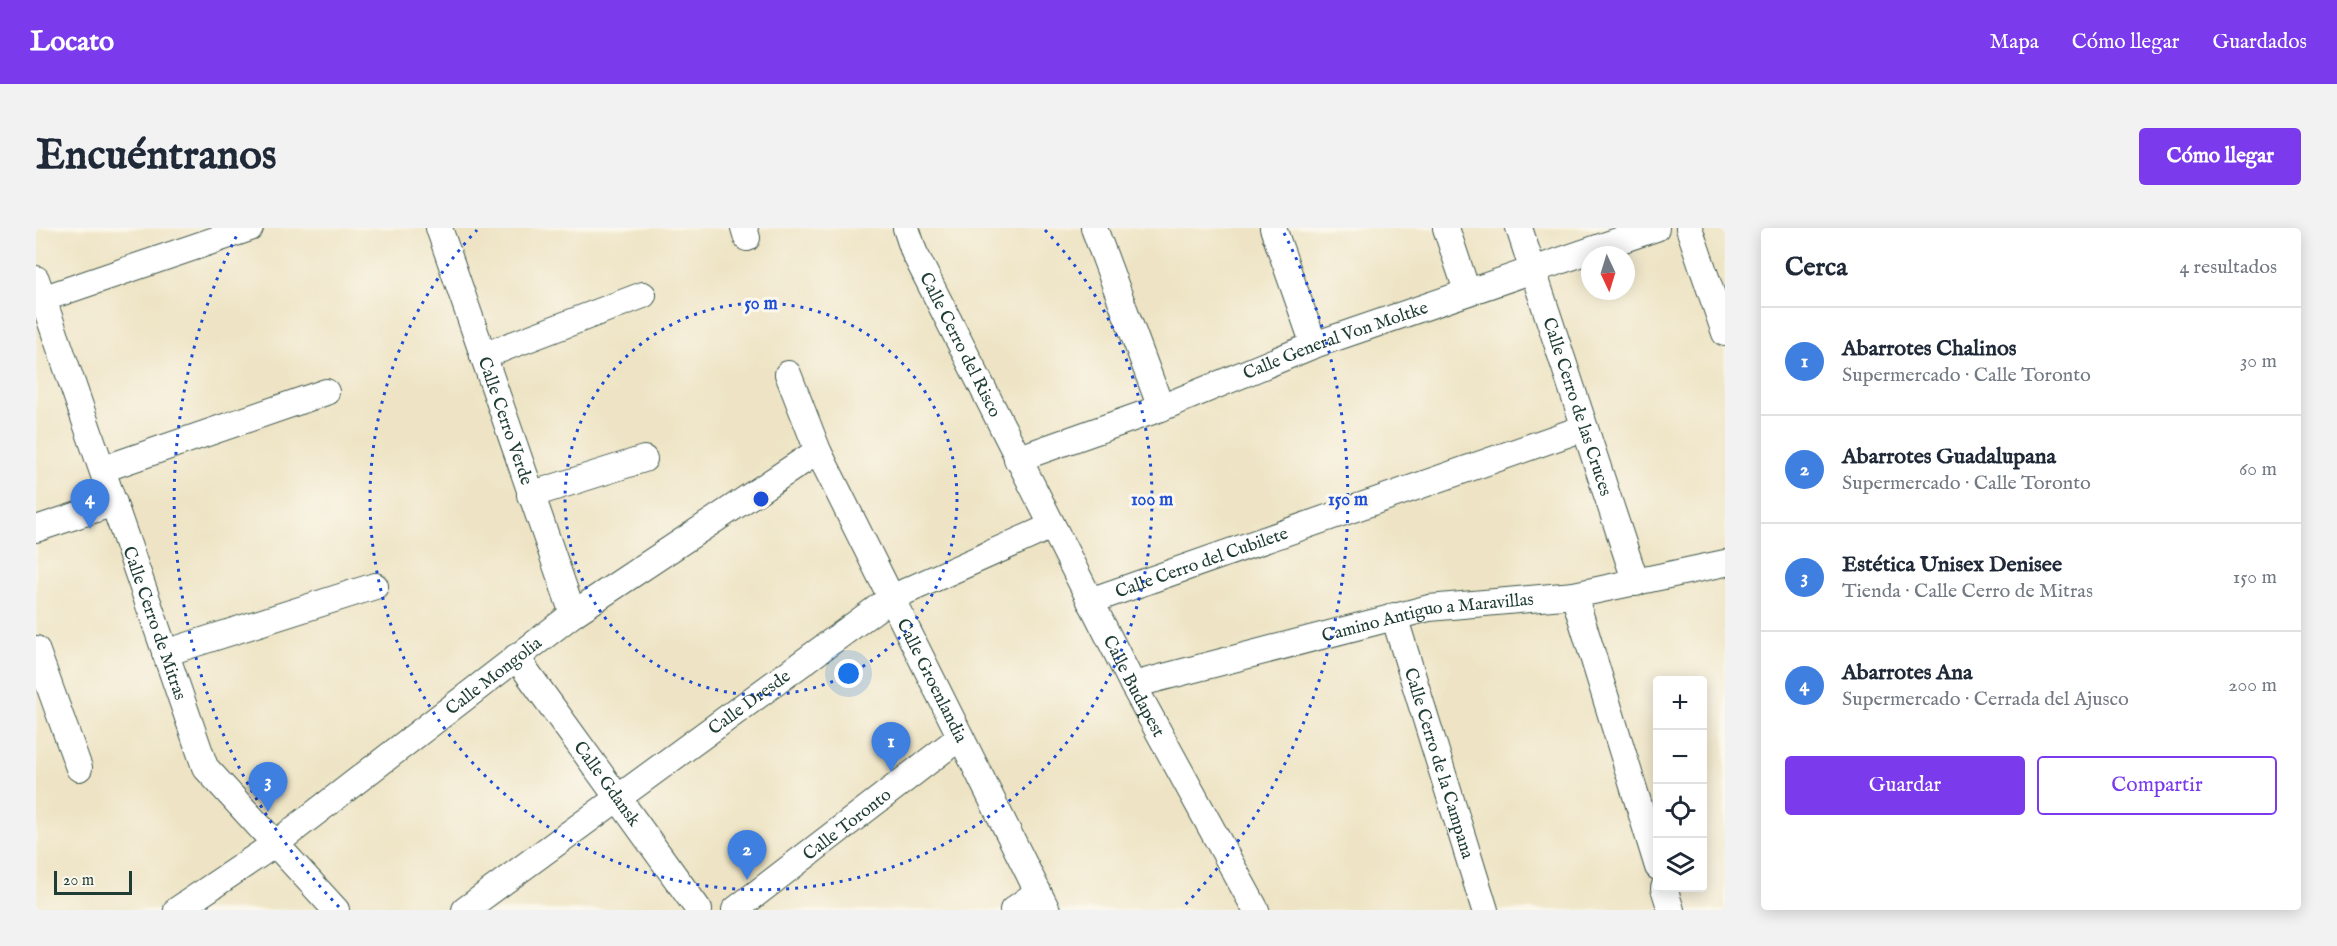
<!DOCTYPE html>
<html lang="es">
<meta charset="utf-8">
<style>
:root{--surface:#fff;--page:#f2f2f3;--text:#1f2937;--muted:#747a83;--line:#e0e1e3;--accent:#7c3aed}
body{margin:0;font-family:"IM FELL English",serif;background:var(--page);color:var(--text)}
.controls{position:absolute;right:18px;bottom:18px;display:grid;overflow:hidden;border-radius:6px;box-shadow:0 3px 15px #0003}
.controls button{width:54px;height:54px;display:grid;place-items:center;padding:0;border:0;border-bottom:2px solid var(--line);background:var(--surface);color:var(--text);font:30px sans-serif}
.compass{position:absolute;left:1545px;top:18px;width:54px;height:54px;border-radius:50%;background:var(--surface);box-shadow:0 3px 15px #0003;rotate:176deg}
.scale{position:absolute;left:18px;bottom:15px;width:78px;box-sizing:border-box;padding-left:6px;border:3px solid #1f3d34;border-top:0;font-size:16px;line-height:21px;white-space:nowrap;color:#1f3d34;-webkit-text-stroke:4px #fbf7ec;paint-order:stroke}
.you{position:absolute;left:813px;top:446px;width:21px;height:21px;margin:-15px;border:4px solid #fff;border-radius:50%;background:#1a73e8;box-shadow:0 0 0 9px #1a73e833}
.badge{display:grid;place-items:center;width:39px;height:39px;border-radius:50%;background:var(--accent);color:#fff;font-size:20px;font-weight:700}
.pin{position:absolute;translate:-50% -50px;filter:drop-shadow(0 2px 3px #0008)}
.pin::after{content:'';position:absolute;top:32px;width:21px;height:18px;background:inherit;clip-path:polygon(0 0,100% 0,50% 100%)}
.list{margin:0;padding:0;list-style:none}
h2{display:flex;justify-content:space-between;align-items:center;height:78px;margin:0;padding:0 24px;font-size:26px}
h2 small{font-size:20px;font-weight:400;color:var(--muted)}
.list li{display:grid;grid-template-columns:39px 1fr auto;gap:18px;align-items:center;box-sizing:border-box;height:108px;padding:0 24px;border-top:2px solid var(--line)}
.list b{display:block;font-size:22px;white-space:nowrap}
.list p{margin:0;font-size:20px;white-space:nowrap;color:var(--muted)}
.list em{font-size:20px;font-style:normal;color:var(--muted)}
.actions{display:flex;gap:12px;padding:18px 24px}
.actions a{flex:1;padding:14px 0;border:2px solid var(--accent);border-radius:6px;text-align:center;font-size:21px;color:var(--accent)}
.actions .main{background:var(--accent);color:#fff}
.icon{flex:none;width:33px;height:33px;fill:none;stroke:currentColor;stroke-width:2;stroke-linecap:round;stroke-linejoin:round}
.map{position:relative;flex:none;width:1689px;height:682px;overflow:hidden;border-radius:6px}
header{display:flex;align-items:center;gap:36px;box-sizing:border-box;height:84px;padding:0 30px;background:var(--accent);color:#fff}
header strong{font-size:28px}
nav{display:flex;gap:33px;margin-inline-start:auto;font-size:21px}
.intro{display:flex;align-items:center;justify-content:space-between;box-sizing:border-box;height:144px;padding:0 36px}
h1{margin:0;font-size:42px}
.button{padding:15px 27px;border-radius:6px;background:var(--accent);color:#fff;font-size:21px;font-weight:700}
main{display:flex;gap:36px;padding:0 36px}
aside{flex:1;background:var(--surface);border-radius:6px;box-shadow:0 3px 15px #0003}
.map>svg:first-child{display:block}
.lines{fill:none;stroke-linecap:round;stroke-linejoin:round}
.minor-casing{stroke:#3e564a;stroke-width:28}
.minor{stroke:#fff;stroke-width:26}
.ring{fill:none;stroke:#1d4ed8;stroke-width:3;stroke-dasharray:3 6}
.labels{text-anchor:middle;stroke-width:6;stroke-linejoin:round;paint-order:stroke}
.street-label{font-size:18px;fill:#1f3d34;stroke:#fbf7ec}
.centre{fill:#1d4ed8;stroke:#fbf7ec;stroke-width:3}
.ring-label{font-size:18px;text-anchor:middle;font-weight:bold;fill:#1d4ed8;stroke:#fbf7ec;stroke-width:6;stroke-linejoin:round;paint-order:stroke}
</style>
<header>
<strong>Locato</strong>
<nav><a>Mapa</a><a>Cómo llegar</a><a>Guardados</a></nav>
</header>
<div class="intro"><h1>Encuéntranos</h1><a class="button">Cómo llegar</a></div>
<main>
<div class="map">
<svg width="1689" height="682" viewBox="0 0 1689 682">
<rect width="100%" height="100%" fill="#fbf7ec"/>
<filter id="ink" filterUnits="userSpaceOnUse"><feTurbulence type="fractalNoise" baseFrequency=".0167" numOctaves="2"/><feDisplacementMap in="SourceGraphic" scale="12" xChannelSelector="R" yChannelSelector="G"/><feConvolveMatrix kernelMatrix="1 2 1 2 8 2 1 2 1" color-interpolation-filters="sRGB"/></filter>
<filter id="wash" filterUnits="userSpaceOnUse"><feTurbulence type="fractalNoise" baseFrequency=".008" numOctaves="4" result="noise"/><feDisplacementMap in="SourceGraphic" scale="24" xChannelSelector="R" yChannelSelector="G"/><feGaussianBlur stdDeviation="1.35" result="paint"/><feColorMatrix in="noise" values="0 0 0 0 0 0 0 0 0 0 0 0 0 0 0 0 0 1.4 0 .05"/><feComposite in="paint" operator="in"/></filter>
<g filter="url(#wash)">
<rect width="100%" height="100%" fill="#eee4c5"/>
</g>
<g filter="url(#ink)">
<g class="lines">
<g class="minor-casing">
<g id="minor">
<path id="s1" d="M403,0L537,386"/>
<path d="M708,0L711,10"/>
<path id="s2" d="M870,0L878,24L1097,457L1220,682"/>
<path d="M1058,0L1125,180"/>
<path d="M1237,0L1278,117"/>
<path d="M1410,0L1431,63"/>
<path id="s3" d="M1483,0L1600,355"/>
<path d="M1653,0L1689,105"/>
<path id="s4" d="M0,51L169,539L300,682"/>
<path d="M6,71L214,0"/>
<path d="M447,128L607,67"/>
<path id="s5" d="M752,146L782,223L1011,682"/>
<path id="s6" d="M981,231L1125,180L1278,117L1620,0"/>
<path d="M67,241L290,164"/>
<path d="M494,267L608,231"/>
<path d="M0,301L78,275"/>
<path d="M1538,367L1622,639"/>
<path id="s7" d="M1054,373L1548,200"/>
<path id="s8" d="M1358,388L1449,682"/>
<path d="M0,421L43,540"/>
<path d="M129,425L339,358"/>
<path id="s9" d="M480,429L663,682"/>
<path id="s10" d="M1097,457L1393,380L1538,367L1689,335"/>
<path d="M1628,660L1635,682"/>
<path id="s11" d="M141,682L239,616L537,386L782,223"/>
<path id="s12" d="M429,682L855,370L1016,298"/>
<path id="s13" d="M699,682L924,509"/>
<path d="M977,682L1002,664"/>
</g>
</g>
<use href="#minor" class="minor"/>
</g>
</g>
<g class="ring">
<circle cx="725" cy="271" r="196"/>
<path d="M1009 2A391 391 0 1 1 441 2"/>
<path d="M303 679A587 587 0 0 1 202 5M1248 5A587 587 0 0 1 1147 679"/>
</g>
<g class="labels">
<g class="street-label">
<text dy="6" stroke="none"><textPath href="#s6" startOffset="340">Calle General Von Moltke</textPath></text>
<text dy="6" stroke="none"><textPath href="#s2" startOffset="129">Calle Cerro del Risco</textPath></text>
<text dy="6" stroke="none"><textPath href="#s3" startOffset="188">Calle Cerro de las Cruces</textPath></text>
<text dy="6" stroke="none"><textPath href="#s1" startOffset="204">Calle Cerro Verde</textPath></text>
<text dy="6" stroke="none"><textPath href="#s7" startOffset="118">Calle Cerro del Cubilete</textPath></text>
<text dy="6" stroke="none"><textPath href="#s10" startOffset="303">Camino Antiguo a Maravillas</textPath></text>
<text dy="6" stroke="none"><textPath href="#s4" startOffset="364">Calle Cerro de Mitras</textPath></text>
<text dy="6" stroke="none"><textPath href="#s11" startOffset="394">Calle Mongolia</textPath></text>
<text dy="6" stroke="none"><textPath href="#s5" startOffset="339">Calle Groenlandia</textPath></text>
<text dy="6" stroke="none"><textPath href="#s2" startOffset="512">Calle Budapest</textPath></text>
<text dy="6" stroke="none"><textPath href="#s12" startOffset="352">Calle Dresde</textPath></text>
<text dy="6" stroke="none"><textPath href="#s8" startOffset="154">Calle Cerro de la Campana</textPath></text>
<text dy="6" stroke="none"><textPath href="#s9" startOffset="156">Calle Gdansk</textPath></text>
<text dy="6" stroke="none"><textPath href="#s13" startOffset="141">Calle Toronto</textPath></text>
</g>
</g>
<circle cx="725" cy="271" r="9" class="centre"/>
<g class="ring-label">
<text x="725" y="81">50 m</text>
<text x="1116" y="277">100 m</text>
<text x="1312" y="277">150 m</text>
</g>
</svg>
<div class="controls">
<button>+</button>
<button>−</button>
<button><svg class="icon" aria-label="locate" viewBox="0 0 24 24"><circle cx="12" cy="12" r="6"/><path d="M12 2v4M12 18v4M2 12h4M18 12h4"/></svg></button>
<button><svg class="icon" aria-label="layers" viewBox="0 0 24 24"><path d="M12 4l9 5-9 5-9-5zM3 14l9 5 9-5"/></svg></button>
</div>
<svg class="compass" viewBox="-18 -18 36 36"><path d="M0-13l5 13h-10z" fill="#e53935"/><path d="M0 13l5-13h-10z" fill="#747a83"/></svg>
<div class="scale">20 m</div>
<div class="you"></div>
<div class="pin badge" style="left:855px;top:544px;background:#3f7fe0">1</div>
<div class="pin badge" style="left:711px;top:652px;background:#3f7fe0">2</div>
<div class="pin badge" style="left:232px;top:584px;background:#3f7fe0">3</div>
<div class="pin badge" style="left:54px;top:301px;background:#3f7fe0">4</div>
</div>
<aside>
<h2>Cerca<small>4 resultados</small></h2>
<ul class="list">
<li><span class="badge" style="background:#3f7fe0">1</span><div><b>Abarrotes Chalinos</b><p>Supermercado · Calle Toronto</p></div><em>30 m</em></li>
<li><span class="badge" style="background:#3f7fe0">2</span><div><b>Abarrotes Guadalupana</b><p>Supermercado · Calle Toronto</p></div><em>60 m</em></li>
<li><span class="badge" style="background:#3f7fe0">3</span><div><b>Estética Unisex Denisee</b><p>Tienda · Calle Cerro de Mitras</p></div><em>150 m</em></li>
<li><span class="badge" style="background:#3f7fe0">4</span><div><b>Abarrotes Ana</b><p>Supermercado · Cerrada del Ajusco</p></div><em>200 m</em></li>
</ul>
<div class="actions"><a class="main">Guardar</a><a>Compartir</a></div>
</aside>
</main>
